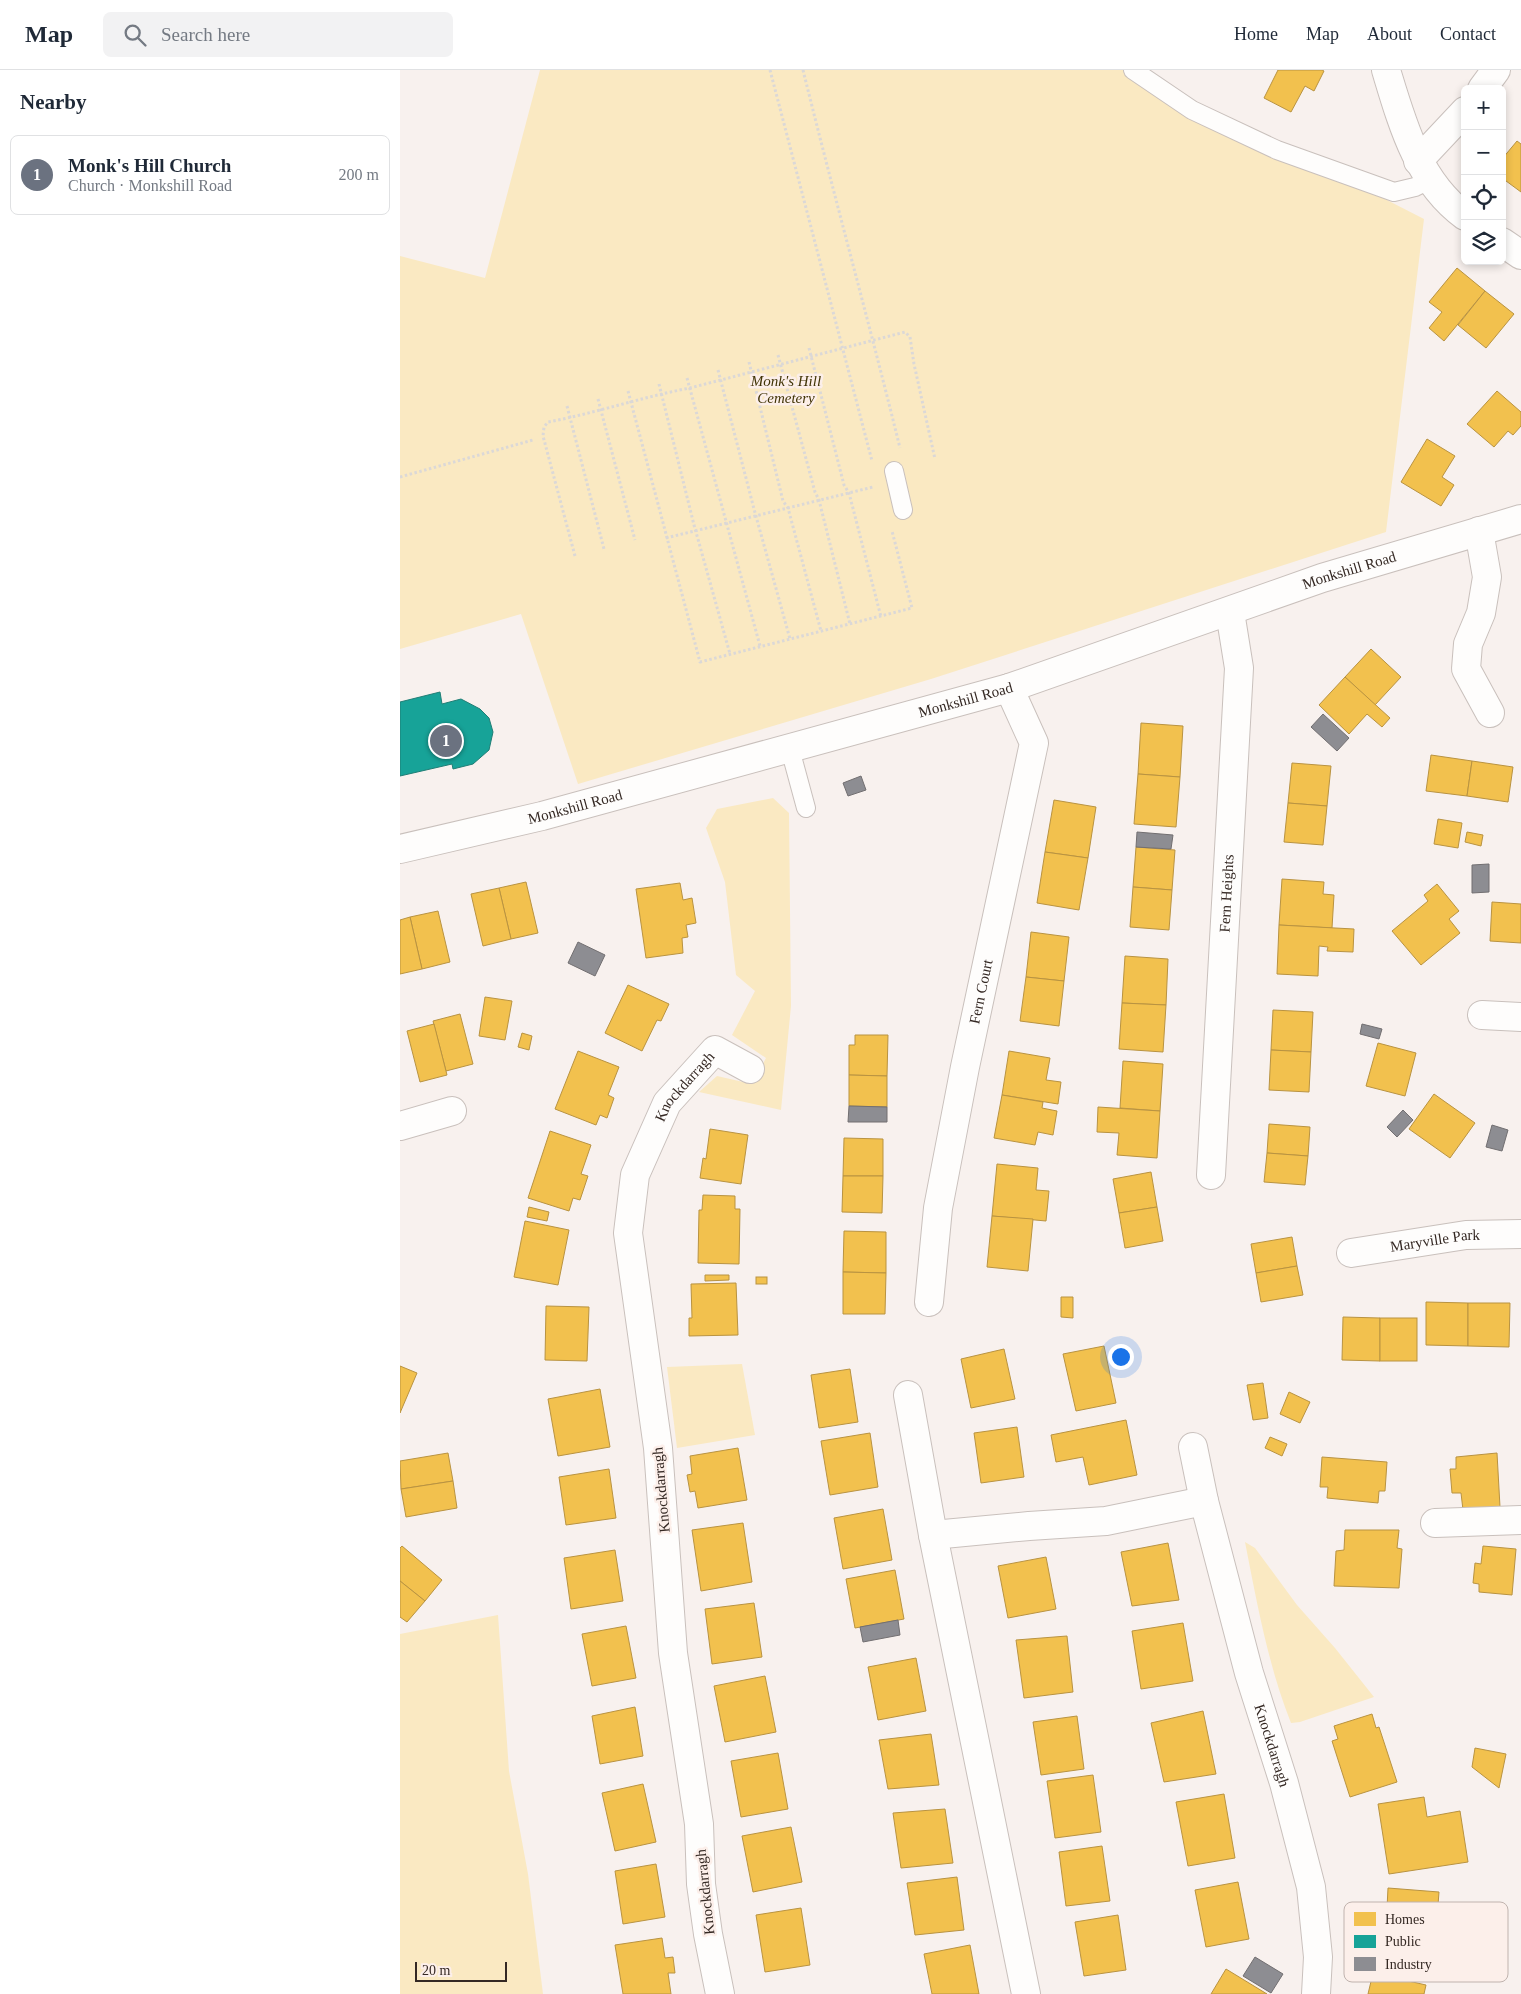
<!DOCTYPE html>
<meta charset="utf-8">
<style>
:root{--surface:#fff;--page:#f2f2f3;--text:#1f2937;--muted:#747a83;--line:#e0e1e3;--accent:#796e6a}
body{margin:0;font-family:Georgia,serif;background:var(--page);color:var(--text)}
.controls{position:absolute;right:15px;top:15px;display:grid;overflow:hidden;border-radius:8px;box-shadow:0 2px 8px #0003}
.controls button{width:45px;height:45px;display:grid;place-items:center;padding:0;border:0;border-bottom:1px solid var(--line);background:var(--surface);color:var(--text);font:25px sans-serif}
.scale{position:absolute;left:15px;bottom:12px;width:92px;box-sizing:border-box;padding-left:5px;border:2px solid #342823;border-top:0;font-size:14px;line-height:18px;white-space:nowrap;color:#342823;-webkit-text-stroke:4px #fcefea;paint-order:stroke}
.you{position:absolute;left:720px;top:1286px;width:18px;height:18px;margin:-12px;border:4px solid #fff;border-radius:50%;background:#1a73e8;box-shadow:0 0 0 8px #1a73e833}
.badge{display:grid;place-items:center;width:32px;height:32px;border-radius:50%;background:var(--accent);color:#fff;font-size:16px;font-weight:700}
.pin{position:absolute;translate:-50% -50%;border:2px solid #fff;box-shadow:0 1px 5px #0006}
.list{margin:0;padding:0;list-style:none}
h2{display:flex;justify-content:space-between;align-items:center;height:65px;margin:0;padding:0 20px;font-size:21px}
h2 small{font-size:16px;font-weight:400;color:var(--muted)}
.list li{display:grid;grid-template-columns:32px 1fr auto;gap:15px;align-items:center;box-sizing:border-box;height:80px;margin:0 10px 10px;padding:0 10px;border:1px solid var(--line);border-radius:8px}
.list b{display:block;font-size:19px;white-space:nowrap}
.list p{margin:0;font-size:16px;white-space:nowrap;color:var(--muted)}
.list em{font-size:16px;font-style:normal;color:var(--muted)}
.icon{flex:none;width:28px;height:28px;fill:none;stroke:currentColor;stroke-width:2;stroke-linecap:round;stroke-linejoin:round}
.map{position:relative;flex:none;width:1121px;height:1924px;overflow:hidden}
header{display:flex;align-items:center;gap:30px;box-sizing:border-box;height:70px;padding:0 25px;background:var(--surface);border-bottom:1px solid var(--line)}
header strong{font-size:24px}
nav{display:flex;gap:28px;margin-inline-start:auto;font-size:18px}
.search{width:350px;height:45px;background:var(--page);display:flex;align-items:center;gap:12px;box-sizing:border-box;padding:0 18px;border-radius:8px;color:var(--muted);font-size:19px}
main{display:flex}
aside{flex:1;background:var(--surface)}
.map>svg:first-child{display:block}
.green{fill:#fae9c2}
.homes{fill:#f2c14e;stroke:#b99341}
.public{fill:#17a398;stroke:#207e75}
.industry{fill:#8d8d92;stroke:#726f71}
.lines{fill:none;stroke-linecap:round;stroke-linejoin:round}
.service-casing{stroke:#c9c0bc;stroke-width:20}
.minor-casing{stroke:#c9c0bc;stroke-width:30}
.path{stroke:#dbd8d7;stroke-width:3;stroke-dasharray:2.5 2.5;stroke-linecap:butt}
.service{stroke:#fefdfc;stroke-width:18}
.minor{stroke:#fefdfc;stroke-width:28}
.labels{text-anchor:middle;stroke-width:5;stroke-linejoin:round;paint-order:stroke}
.park-label{font-size:15px;font-style:italic;fill:#413406;stroke:#fcefea}
.street-label{font-size:15px;fill:#342823;stroke:#fcefea}
.key{fill:#fcefea;stroke:#c0b3ae;stroke-width:1}
.key-label{font-size:14px;fill:#342823}
</style>
<header>
<strong>Map</strong>
<div class="search"><svg class="icon" aria-label="search" viewBox="0 0 24 24"><circle cx="10" cy="10" r="6"/><path d="M15 15l6 6"/></svg>Search here</div>
<nav><a>Home</a><a>Map</a><a>About</a><a>Contact</a></nav>
</header>
<main>
<aside>
<h2>Nearby<small></small></h2>
<ul class="list">
<li><span class="badge" style="background:#6b7280">1</span><div><b>Monk's Hill Church</b><p>Church · Monkshill Road</p></div><em>200 m</em></li>
</ul>
</aside>
<div class="map">
<svg width="1121" height="1924" viewBox="0 0 1121 1924">
<rect width="100%" height="100%" fill="#f8f1ee"/>
<g class="green">
<path d="M140,0H733L1024,149L986,462L531,609L178,714L121,544L0,579V186L85,208Z"/>
<path d="M373,728L389,743L391,936L381,1040L299,1022L317,1006L352,1014L366,988L332,965L355,921L336,905L325,812L306,758L317,739Z"/>
<path d="M342,1294L355,1365L277,1378L267,1297Z"/>
<path d="M845,1472L855,1478L897,1535L935,1578L974,1627L900,1652L891,1653C868,1595 857,1533 845,1472Z"/>
<path d="M98,1545L109,1701L128,1804L143,1924H0V1564Z"/>
</g>
<g class="homes">
<path d="M878,0H922L924,1L914,21L905,16L891,42L864,28Z"/>
<path d="M1117,71L1121,74V122L1102,108V89Z"/>
<path d="M1057,198L1085,221L1044,271L1029,258L1042,242L1029,232Z"/>
<path d="M1085,221L1114,244L1086,278L1058,255Z"/>
<path d="M1097,321L1121,342V356L1113,365L1108,361L1094,377L1067,354Z"/>
<path d="M1027,369L1055,386L1042,407L1054,415L1041,436L1001,412Z"/>
<path d="M971,579L1001,607L975,635L945,607Z"/>
<path d="M945,607L990,648L982,657L967,644L949,664L919,635Z"/>
<path d="M741,653L783,656L780,707L738,704Z"/>
<path d="M1031,685L1072,691L1067,726L1026,721Z"/>
<path d="M1072,691L1113,697L1108,732L1067,726Z"/>
<path d="M892,693L931,696L927,736L888,733Z"/>
<path d="M738,704L780,707L776,757L734,754Z"/>
<path d="M654,730L696,737L688,788L645,782Z"/>
<path d="M888,733L927,736L923,775L884,772Z"/>
<path d="M1038,749L1062,753L1058,778L1034,774Z"/>
<path d="M1067,762L1083,765L1081,776L1065,772Z"/>
<path d="M736,777L775,780L772,820L733,817Z"/>
<path d="M645,782L688,788L679,840L637,833Z"/>
<path d="M882,809L924,812L923,824L934,825L932,858L879,855Z"/>
<path d="M126,812L138,863L111,869L99,818Z"/>
<path d="M280,813L283,830L292,828L296,853L286,855L288,867L282,868L283,883L246,888L236,819Z"/>
<path d="M1037,814L1059,841L1049,849L1060,863L1021,895L992,861L1028,831L1024,825Z"/>
<path d="M733,817L772,820L769,860L730,857Z"/>
<path d="M99,818L111,869L83,876L71,824Z"/>
<path d="M1092,832L1121,834V873L1090,871Z"/>
<path d="M38,841L50,892L22,899L10,847Z"/>
<path d="M10,847L22,899L0,904V850Z"/>
<path d="M879,855L954,859L953,882L927,881L928,877L919,876L918,906L877,904Z"/>
<path d="M631,862L669,867L664,911L626,907Z"/>
<path d="M725,886L768,889L766,935L722,933Z"/>
<path d="M626,907L664,911L659,956L620,951Z"/>
<path d="M228,915L269,934L261,951L257,950L242,981L205,963Z"/>
<path d="M85,927L112,931L105,970L79,966Z"/>
<path d="M722,933L766,935L763,982L719,979Z"/>
<path d="M873,940L913,942L911,982L871,980Z"/>
<path d="M60,944L73,994L46,1001L33,951Z"/>
<path d="M34,954L47,1005L20,1012L7,961Z"/>
<path d="M122,963L132,966L129,980L118,977Z"/>
<path d="M455,965H488L487,1006L449,1005V975H455Z"/>
<path d="M978,973L1016,983L1005,1026L966,1016Z"/>
<path d="M871,980L911,982L909,1022L869,1020Z"/>
<path d="M178,981L219,997L208,1025L214,1028L207,1048L200,1045L196,1055L155,1039Z"/>
<path d="M609,981L650,988L646,1010L661,1012L658,1034L602,1025Z"/>
<path d="M723,991L763,994L760,1041L720,1038Z"/>
<path d="M449,1005L487,1006V1037L449,1036Z"/>
<path d="M1034,1024L1075,1053L1050,1088L1009,1059Z"/>
<path d="M602,1025L643,1032L642,1038L657,1041L653,1065L638,1062L635,1075L594,1068Z"/>
<path d="M698,1037L760,1041L757,1088L717,1085L719,1063L697,1062Z"/>
<path d="M869,1054L910,1057L908,1086L867,1083Z"/>
<path d="M310,1059L348,1065L341,1114L300,1108L303,1088L306,1089Z"/>
<path d="M150,1061L191,1075L181,1104L188,1106L180,1130L173,1128L169,1141L128,1128Z"/>
<path d="M444,1068L483,1069V1106H443Z"/>
<path d="M867,1083L908,1086L905,1115L864,1112Z"/>
<path d="M597,1094L638,1098L636,1120L649,1121L646,1151L592,1146Z"/>
<path d="M751,1102L757,1137L719,1143L713,1109Z"/>
<path d="M443,1106H483L482,1143L442,1142Z"/>
<path d="M303,1125L335,1126V1139H340L339,1194L298,1193L299,1140H302Z"/>
<path d="M129,1137L149,1142L147,1151L127,1147Z"/>
<path d="M757,1137L763,1171L725,1178L719,1143Z"/>
<path d="M592,1146L633,1149L628,1201L587,1197Z"/>
<path d="M125,1151L169,1160L158,1215L114,1207Z"/>
<path d="M444,1161L486,1162V1203L443,1202Z"/>
<path d="M892,1167L897,1196L856,1203L851,1174Z"/>
<path d="M897,1196L903,1225L861,1232L856,1203Z"/>
<path d="M443,1202L486,1203L485,1244H443Z"/>
<path d="M305,1205H329V1210L305,1211Z"/>
<rect x="356" y="1207" width="11" height="7"/>
<path d="M336,1213L338,1265L289,1266V1248H292L291,1214Z"/>
<path d="M661,1227H673V1248L661,1247Z"/>
<path d="M1026,1232L1068,1233V1276L1026,1275Z"/>
<path d="M1068,1233H1110L1109,1277L1068,1276Z"/>
<path d="M146,1236L189,1237L187,1291L145,1290Z"/>
<path d="M943,1247L980,1248V1291L942,1290Z"/>
<rect x="980" y="1248" width="37" height="43"/>
<path d="M704,1276L716,1333L676,1341L663,1284Z"/>
<path d="M604,1279L615,1329L571,1338L561,1289Z"/>
<path d="M0,1296L17,1303L0,1343Z"/>
<path d="M450,1299L458,1352L419,1358L411,1305Z"/>
<path d="M863,1313L868,1348L853,1350L847,1315Z"/>
<path d="M200,1319L210,1377L158,1386L148,1329Z"/>
<path d="M889,1322L910,1332L900,1353L880,1344Z"/>
<path d="M726,1350L737,1405L689,1415L683,1387L656,1392L651,1365Z"/>
<path d="M617,1357L624,1407L581,1413L574,1363Z"/>
<path d="M470,1363L478,1417L430,1425L421,1371Z"/>
<path d="M870,1367L887,1374L882,1386L865,1378Z"/>
<path d="M338,1378L347,1430L298,1438L295,1421L290,1422L287,1405L292,1404L290,1386Z"/>
<path d="M48,1383L53,1411L1,1419L0,1391Z"/>
<path d="M1097,1383L1100,1437L1063,1440L1061,1423H1052L1050,1399H1056V1387Z"/>
<path d="M922,1387L987,1392L985,1421H979L978,1433L927,1428L928,1417H920Z"/>
<path d="M209,1399L216,1448L166,1455L159,1407Z"/>
<path d="M53,1411L57,1438L6,1447L1,1419Z"/>
<path d="M483,1439L492,1490L443,1499L434,1448Z"/>
<path d="M343,1453L352,1512L301,1521L292,1460Z"/>
<path d="M945,1460H999L997,1478L1002,1479L999,1518L934,1516L936,1481L944,1480Z"/>
<path d="M768,1473L779,1530L732,1536L721,1482Z"/>
<path d="M2,1476L42,1510L25,1531L0,1511V1478Z"/>
<path d="M1083,1476L1116,1479L1112,1525L1079,1522V1514L1073,1513L1075,1493L1081,1494Z"/>
<path d="M215,1480L223,1531L171,1539L164,1488Z"/>
<path d="M646,1487L656,1539L608,1548L598,1496Z"/>
<path d="M495,1500L504,1549L455,1558L446,1509Z"/>
<path d="M0,1511L25,1531L7,1552L0,1547Z"/>
<path d="M354,1533L362,1587L312,1594L305,1539Z"/>
<path d="M783,1553L793,1611L741,1619L732,1561Z"/>
<path d="M226,1556L236,1608L192,1616L182,1564Z"/>
<path d="M667,1566L673,1622L624,1628L616,1570Z"/>
<path d="M516,1588L526,1641L478,1650L468,1597Z"/>
<path d="M365,1606L376,1662L325,1672L314,1616Z"/>
<path d="M235,1637L243,1686L200,1694L192,1646Z"/>
<path d="M803,1641L816,1704L764,1712L751,1653Z"/>
<path d="M972,1644L976,1658L979,1657L997,1712L950,1727L932,1671L938,1669L934,1656Z"/>
<path d="M677,1646L684,1699L641,1705L633,1652Z"/>
<path d="M531,1664L539,1715L488,1719L479,1670Z"/>
<path d="M1075,1678L1106,1684L1099,1718L1072,1697Z"/>
<path d="M378,1683L388,1739L341,1747L331,1691Z"/>
<path d="M693,1705L701,1762L655,1768L647,1711Z"/>
<path d="M243,1714L256,1772L215,1781L202,1723Z"/>
<path d="M824,1724L835,1788L788,1796L776,1732Z"/>
<path d="M1024,1727L1027,1747L1060,1741L1068,1792L989,1804L978,1734Z"/>
<path d="M545,1739L553,1793L501,1798L493,1743Z"/>
<path d="M391,1757L402,1812L353,1822L342,1766Z"/>
<path d="M702,1776L710,1831L666,1836L659,1782Z"/>
<path d="M256,1794L265,1847L223,1854L215,1801Z"/>
<path d="M557,1807L564,1860L515,1865L507,1813Z"/>
<path d="M838,1812L849,1869L806,1877L795,1820Z"/>
<path d="M988,1818L1039,1822L1035,1874L984,1870L985,1855L974,1854L975,1837L987,1838Z"/>
<path d="M401,1838L410,1895L365,1902L356,1845Z"/>
<path d="M718,1845L726,1900L684,1906L675,1852Z"/>
<path d="M262,1868L265,1888L273,1887L275,1903H268L271,1924H223L215,1875Z"/>
<path d="M570,1875L579,1924H532L524,1884Z"/>
<path d="M826,1899L867,1924H811Z"/>
<path d="M973,1903L1026,1915L1024,1924H968Z"/>
</g>
<path class="public" d="M40,622L42,634L61,629L80,639L89,648L93,662L89,680L73,694L53,699L52,694L0,706V632Z"/>
<g class="industry">
<path d="M923,644L949,668L937,681L911,657Z"/>
<path d="M461,706L466,720L448,726L443,713Z"/>
<path d="M737,762L773,765L771,779L736,777Z"/>
<path d="M1089,794V822L1072,823V795Z"/>
<path d="M178,872L205,885L195,906L168,893Z"/>
<path d="M962,954L982,959L979,969L960,964Z"/>
<path d="M449,1036L487,1037V1052H448Z"/>
<path d="M1003,1040L1013,1050L997,1067L987,1057Z"/>
<path d="M1092,1055L1108,1060L1102,1081L1086,1077Z"/>
<path d="M498,1550L500,1565L463,1572L460,1557Z"/>
<path d="M855,1887L883,1904L871,1923L843,1906Z"/>
</g>
<g class="lines">
<g class="service-casing">
<g id="service">
<path d="M733,0L792,40L877,80L994,122L1015,117L1029,110"/>
<path d="M494,401L503,440"/>
<path d="M390,679L406,738"/>
</g>
</g>
<g class="minor-casing">
<g id="minor">
<path d="M986,0C1002,53 1018,112 1065,146"/>
<path d="M1082,19L1096,0"/>
<path d="M1018,91L1065,41"/>
<path d="M1102,172L1121,185"/>
<path d="M1079,461L1087,507L1081,543L1068,574L1066,599L1090,643"/>
<path id="s1" d="M0,779L142,746L609,618L922,508L1121,449"/>
<path d="M1082,945L1121,947"/>
<path d="M0,1056L52,1041"/>
<path id="s2" d="M811,1105L839,598L830,542"/>
<path id="s3" d="M951,1183L1066,1165L1121,1164"/>
<path id="s4" d="M529,1232L538,1138L565,997L634,673L609,618"/>
<path d="M508,1325L533,1465L626,1924"/>
<path id="s5" d="M793,1377L804,1431L849,1603L884,1713L911,1817L918,1887L916,1924"/>
<path d="M1035,1453L1121,1450"/>
<path d="M533,1465L629,1456L706,1451L804,1431"/>
<path id="s6" d="M320,1924L308,1864L301,1814L299,1754L273,1583L258,1378L228,1163L235,1105L267,1033L315,980L350,999"/>
</g>
</g>
<g class="path">
<path d="M370,0L472,391"/>
<path d="M403,0C434,126 469,252 500,378"/>
<path d="M409,278L444,415L449,423L481,547"/>
<path d="M378,285L415,422L419,430L450,554"/>
<path d="M349,292L383,431L388,438L421,561"/>
<path d="M318,300L354,439L390,569"/>
<path d="M287,308L360,576"/>
<path d="M259,314L294,455L330,584"/>
<path d="M228,321L300,592L512,538L492,461"/>
<path d="M198,329L235,470"/>
<path d="M167,336L204,479"/>
<path d="M0,407L133,370"/>
<path d="M266,468L473,417"/>
<path d="M175,486L143,366L144,357L148,352C196,343 242,327 290,318L505,262L510,267L514,294L535,389"/>
</g>
<use href="#service" class="service"/>
<use href="#minor" class="minor"/>
</g>
<g class="labels">
<g class="park-label">
<text x="386" y="316">Monk's Hill<tspan x="386" dy="17">Cemetery</tspan></text>
</g>
<g class="street-label">
<text dy="5" stroke="none"><textPath href="#s1" startOffset="990">Monkshill Road</textPath></text>
<text dy="5" stroke="none"><textPath href="#s1" startOffset="585">Monkshill Road</textPath></text>
<text dy="5" stroke="none"><textPath href="#s1" startOffset="180">Monkshill Road</textPath></text>
<text dy="5" stroke="none"><textPath href="#s2" startOffset="282">Fern Heights</textPath></text>
<text dy="5" stroke="none"><textPath href="#s4" startOffset="315">Fern Court</textPath></text>
<text dy="5" stroke="none"><textPath href="#s6" startOffset="928">Knockdarragh</textPath></text>
<text dy="5" stroke="none"><textPath href="#s3" startOffset="85">Maryville Park</textPath></text>
<text transform="translate(261 1420) rotate(-95)" y="5">Knockdarragh</text>
<text dy="5" stroke="none"><textPath href="#s5" startOffset="309">Knockdarragh</textPath></text>
<text transform="translate(305 1822) rotate(-96)" y="5">Knockdarragh</text>
</g>
</g>
<rect x="944" y="1832" width="164" height="80" rx="8" class="key"/>
<rect x="954" y="1842" width="22" height="14" fill="#f2c14e"/>
<rect x="954" y="1865" width="22" height="13" fill="#17a398"/>
<rect x="954" y="1887" width="22" height="14" fill="#8d8d92"/>
<g class="key-label">
<text x="985" y="1854">Homes</text>
<text x="985" y="1876">Public</text>
<text x="985" y="1899">Industry</text>
</g>
</svg>
<div class="controls">
<button>+</button>
<button>−</button>
<button><svg class="icon" aria-label="locate" viewBox="0 0 24 24"><circle cx="12" cy="12" r="6"/><path d="M12 2v4M12 18v4M2 12h4M18 12h4"/></svg></button>
<button><svg class="icon" aria-label="layers" viewBox="0 0 24 24"><path d="M12 4l9 5-9 5-9-5zM3 14l9 5 9-5"/></svg></button>
</div>
<div class="scale">20 m</div>
<div class="you"></div>
<div class="pin badge" style="left:46px;top:671px;background:#6b7280">1</div>
</div>
</main>
